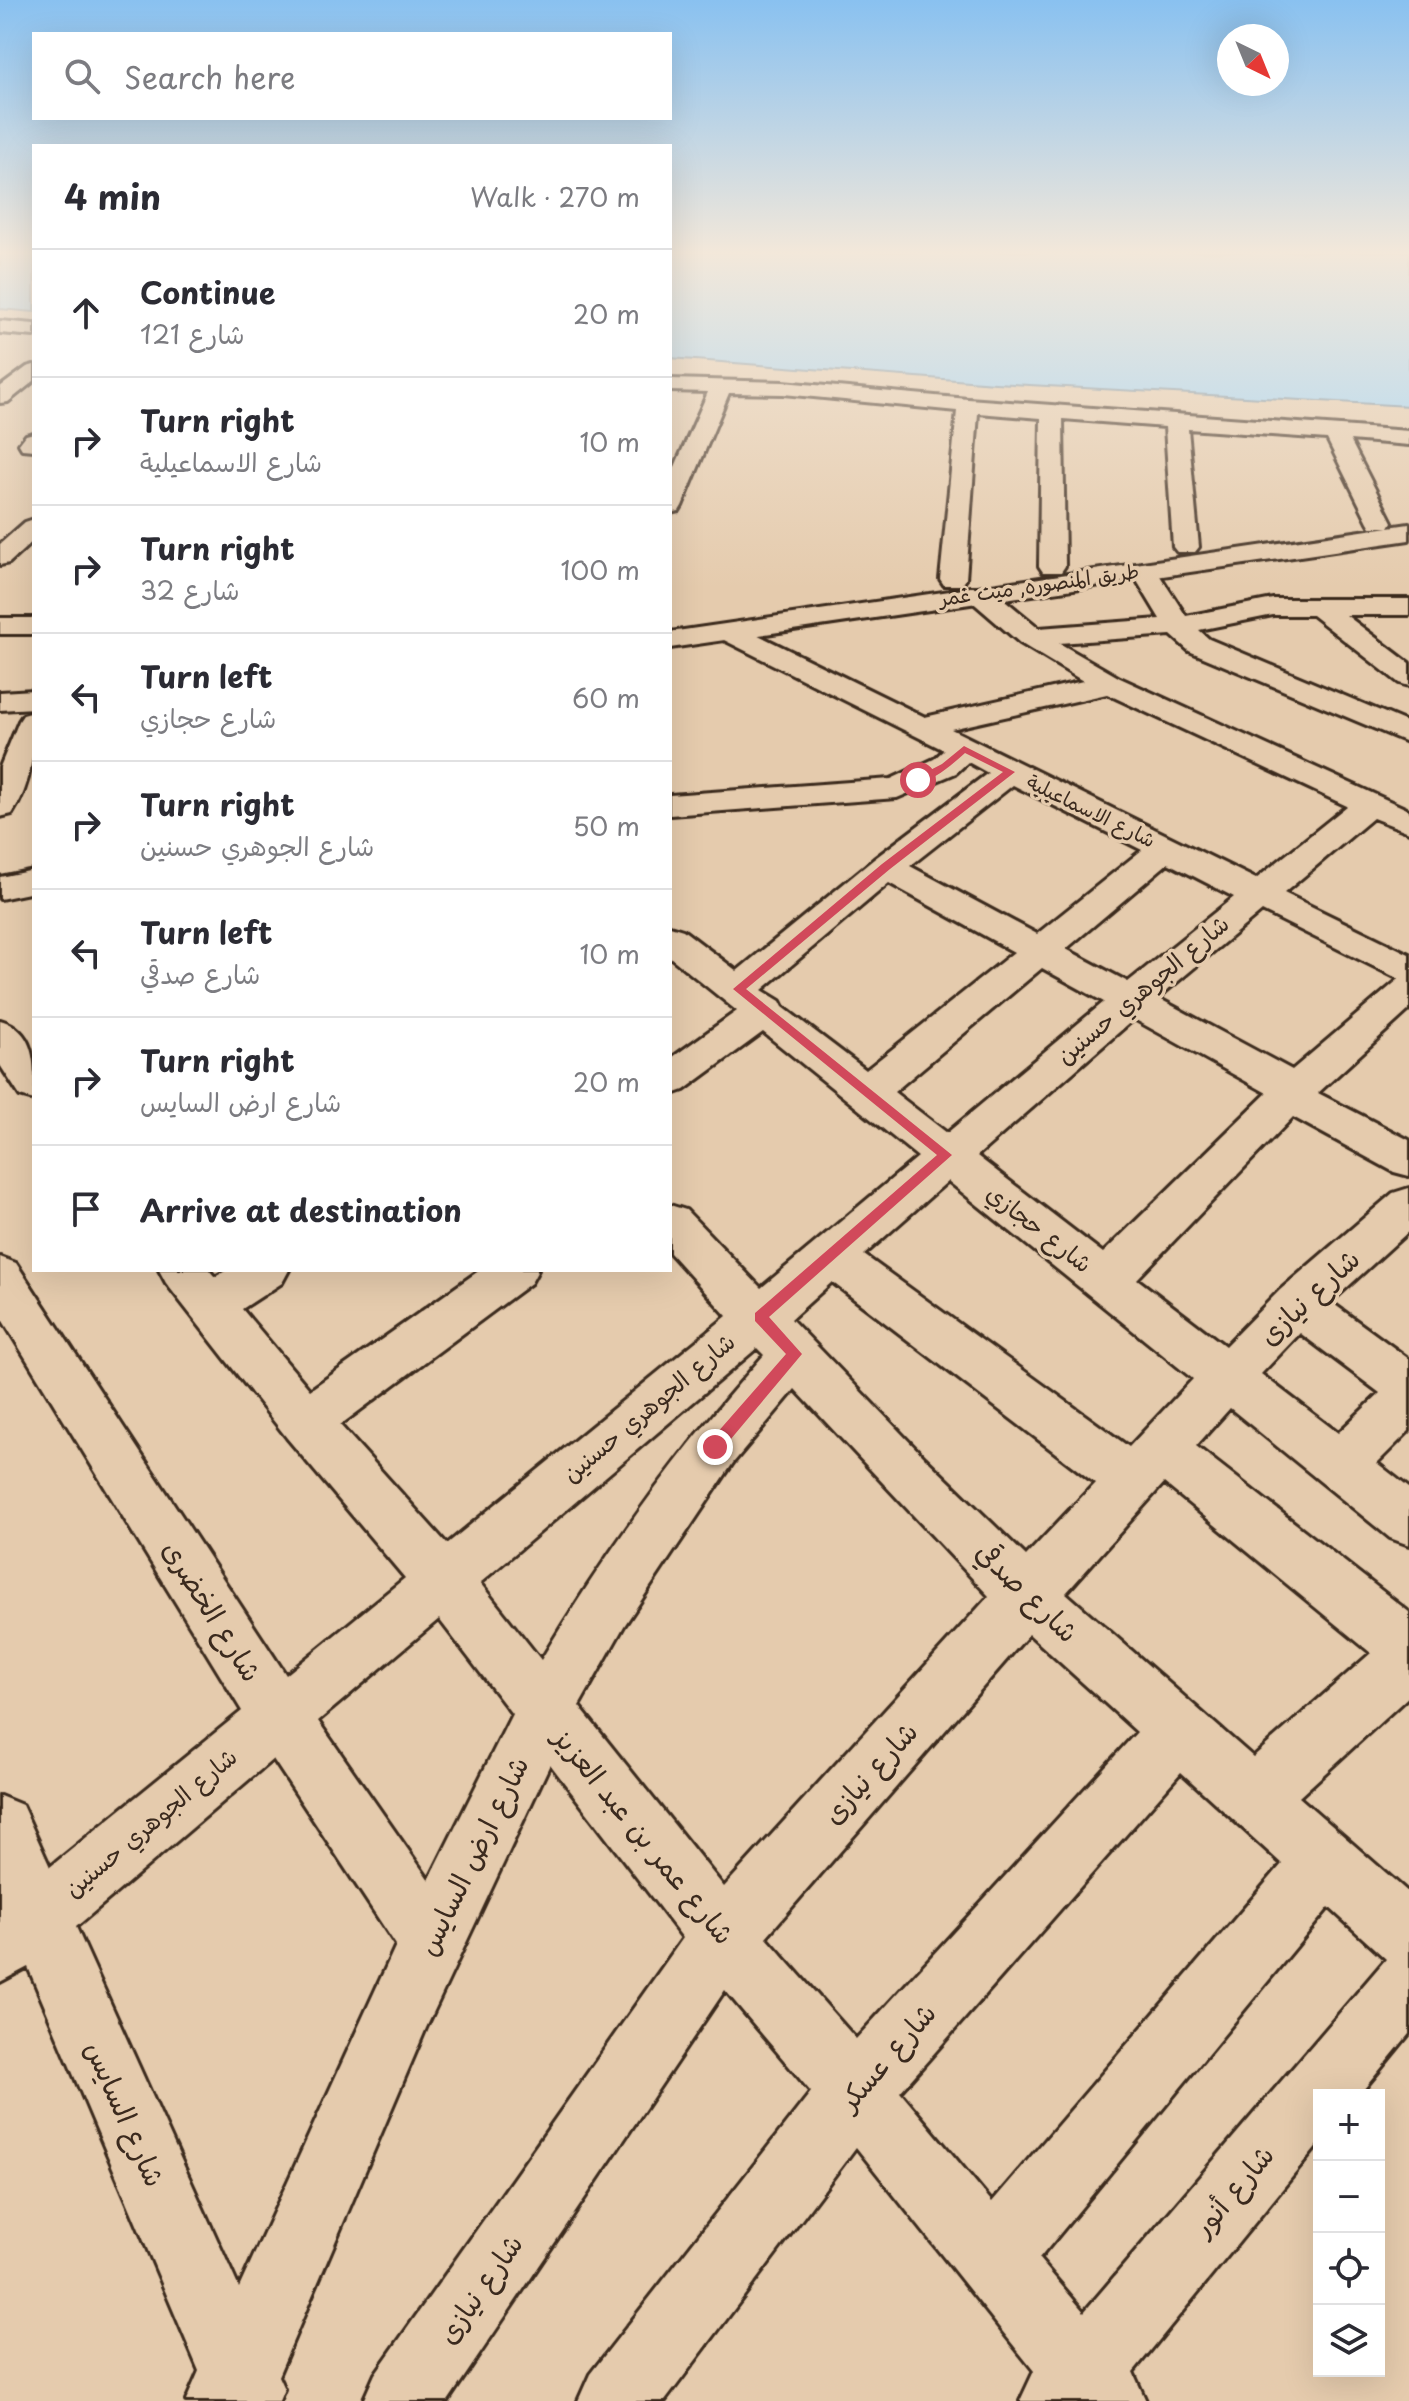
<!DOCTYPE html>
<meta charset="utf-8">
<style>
:root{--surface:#fff;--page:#f7f7f7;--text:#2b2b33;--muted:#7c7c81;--line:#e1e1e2}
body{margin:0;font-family:"Playpen Sans","Playpen Sans Arabic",sans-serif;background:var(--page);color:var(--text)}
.controls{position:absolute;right:24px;bottom:24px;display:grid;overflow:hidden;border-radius:0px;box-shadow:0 8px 32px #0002}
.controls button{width:72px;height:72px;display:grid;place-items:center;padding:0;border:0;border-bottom:2px solid var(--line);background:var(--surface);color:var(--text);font:40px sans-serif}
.compass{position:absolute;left:1217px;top:24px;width:72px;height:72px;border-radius:50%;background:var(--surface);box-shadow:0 8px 32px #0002;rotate:137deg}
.stop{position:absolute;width:24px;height:24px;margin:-18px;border:6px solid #d1495b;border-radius:50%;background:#fff}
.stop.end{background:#d1495b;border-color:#fff;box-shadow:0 2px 8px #0008}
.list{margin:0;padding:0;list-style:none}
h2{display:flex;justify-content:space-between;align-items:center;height:104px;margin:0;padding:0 32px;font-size:34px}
h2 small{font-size:26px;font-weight:400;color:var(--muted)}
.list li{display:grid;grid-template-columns:52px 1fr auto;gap:24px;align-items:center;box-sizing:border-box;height:128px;padding:0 32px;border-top:2px solid var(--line)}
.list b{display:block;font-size:30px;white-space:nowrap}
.list p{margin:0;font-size:26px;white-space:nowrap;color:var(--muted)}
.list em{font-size:26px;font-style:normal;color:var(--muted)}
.icon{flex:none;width:44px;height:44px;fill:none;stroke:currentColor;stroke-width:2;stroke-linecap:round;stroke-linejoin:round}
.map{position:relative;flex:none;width:1409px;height:2401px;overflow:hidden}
.search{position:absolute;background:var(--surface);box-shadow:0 8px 32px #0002;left:32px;top:32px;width:640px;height:88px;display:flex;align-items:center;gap:20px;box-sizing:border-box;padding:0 28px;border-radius:0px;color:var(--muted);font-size:30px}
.panel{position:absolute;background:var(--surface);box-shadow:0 8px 32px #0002;left:32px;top:144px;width:640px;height:1128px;border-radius:0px}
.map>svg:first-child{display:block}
.water{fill:#9bd4fb;stroke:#7590a3;stroke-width:2}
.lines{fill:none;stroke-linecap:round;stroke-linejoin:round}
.minor-casing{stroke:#3b2a1e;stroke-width:6}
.major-casing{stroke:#3b2a1e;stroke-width:6}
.minor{fill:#e5cbad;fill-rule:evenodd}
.major{fill:#e5cbad;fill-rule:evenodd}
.route{fill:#d1495b}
.labels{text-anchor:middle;stroke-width:7;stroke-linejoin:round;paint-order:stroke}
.far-street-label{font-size:20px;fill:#3b2a1e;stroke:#e5cbad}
.street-label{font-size:24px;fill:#3b2a1e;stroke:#e5cbad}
.near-street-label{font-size:28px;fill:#3b2a1e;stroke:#e5cbad}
</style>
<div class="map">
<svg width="1409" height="2401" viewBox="0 0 1409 2401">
<rect width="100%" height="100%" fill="#e5cbad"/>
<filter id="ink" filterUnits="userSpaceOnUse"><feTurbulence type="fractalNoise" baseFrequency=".0125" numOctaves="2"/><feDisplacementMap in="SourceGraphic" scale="16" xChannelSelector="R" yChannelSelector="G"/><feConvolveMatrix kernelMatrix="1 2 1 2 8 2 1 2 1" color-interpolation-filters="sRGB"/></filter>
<g filter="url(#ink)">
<g class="water">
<path d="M0,252H34V312L0,309Z"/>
<path d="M670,252H1409V406L995,383L670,358Z"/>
</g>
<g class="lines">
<g class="minor-casing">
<g id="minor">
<path d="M0,321L34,324V336L0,333Z"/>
<path d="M34,365V381L8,402L0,403V387L27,367Z"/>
<path d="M670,379L783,382L968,399L1409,431V445L1350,440L1392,522L1389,527H1371L1368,522L1327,439L1188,429L1199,547L1195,552H1177L1173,547L1165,427L1063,419L1065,566L1061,572H1043L1039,566L1041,418L978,413L966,579L962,585H944L940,579L957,411L783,394L729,393L682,506L679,511L670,513V478L708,392L670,391Z"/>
<path d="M34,433V450L22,449L19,444L26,435Z"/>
<path d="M34,519V540L9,563L0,565V544L25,522Z"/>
<path d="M1144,563L1153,565L1186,616L1273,599H1409V615H1346L1409,663V686L1399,683L1312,615H1273L1199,630L1209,639L1409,723V743L1189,651L1171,635L1059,643L1120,678L1409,810V832L1373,818L1284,893L1409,954V1010L1318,1093L1409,1140V1176L1394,1172L1293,1117L1137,1279L1225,1346L1280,1290L1393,1193L1409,1188V1231L1331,1302L1409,1359V1431L1377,1463L1409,1488V1545L1390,1538L1230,1408L1196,1446L1409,1612V1696L1299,1797L1409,1893V2034L1359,2095H1319V2144L1133,2372L1146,2401H1020L1034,2371L856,2147L665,2401H578L590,2374L811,2092L725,1990L448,2401H363L375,2374L683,1938L550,1764L426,2028L278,2376L284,2389L279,2401H186L199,2371L28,1967L0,1982V1796L22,1805L50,1867L242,1711L0,1316V1257L16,1263L286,1675L405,1578L287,1438L166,1283L159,1270H209L215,1277L227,1270H289L282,1283L242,1309L310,1390L480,1270H538L531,1283L340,1425L447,1544L727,1316L670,1253V1205L686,1210L761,1288L918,1157L763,1032L684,1090L670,1095V1059L737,1011L670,957V926L683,930L737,971L874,859L988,773L968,762L956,773L897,798L670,815V795L891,779L934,759L944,750L720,638L716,632L720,626L730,624L740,626L925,717L1083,681L1020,643L969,599L966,593L969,587H989L1039,628L1160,619L1131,571L1135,565ZM1107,694L1347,806L1256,879L951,729ZM1013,785L1142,850L1037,934L910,866ZM1168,863L1234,897L1128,982L1066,949ZM889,883L1014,952L866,1070L783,1007L780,1001L762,990ZM1262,911L1399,979L1292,1070L1158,998ZM1042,968L1104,1002L947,1133L894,1092ZM1134,1019L1267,1093L1103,1253L977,1156ZM948,1181L1193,1379L1129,1447L864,1255ZM832,1282L1095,1483L1026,1556L925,1458L791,1319ZM1300,1333L1380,1393L1338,1433L1261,1374ZM757,1348L764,1355C679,1451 607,1550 541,1660L480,1583ZM795,1389L989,1596L724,1887L579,1706L624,1626L733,1463ZM1164,1483L1371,1653L1253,1757L1066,1593ZM439,1619L512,1714L429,1880L318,1721ZM1029,1634L1137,1732L856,2039L766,1937ZM273,1759L396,1945L239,2288L76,1927ZM1181,1772L1282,1864L992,2202L900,2092ZM1329,1907L1386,1959L1084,2312L1039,2259Z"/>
<rect x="0" y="618" width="34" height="16"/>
<path d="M34,712C34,748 33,783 12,814L0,817V767L19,721L23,715Z"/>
<path d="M34,870V892L0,899V877Z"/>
<path d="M0,1020C38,1031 34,1068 34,1100L20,1096L0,1065Z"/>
</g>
</g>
<g class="major-casing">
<g id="major">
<path d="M1409,524V540L670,648V632Z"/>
<path d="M34,690V708L0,710V692Z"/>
</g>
</g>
<use href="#minor" class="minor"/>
<use href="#major" class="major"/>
</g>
</g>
<linearGradient id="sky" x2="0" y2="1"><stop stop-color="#89c1f0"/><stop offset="0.43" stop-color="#f3e8da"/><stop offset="1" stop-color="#f3e8da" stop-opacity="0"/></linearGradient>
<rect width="1409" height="588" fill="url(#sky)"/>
<path class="route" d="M964,746L1015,772L890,869L746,989L952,1155L769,1317L802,1354L720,1452L715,1454L707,1447L709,1442L786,1354L755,1321V1313L937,1155L733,989L882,864L1003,772L965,753C951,765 934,782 915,782V778L942,764Z"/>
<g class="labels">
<g class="far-street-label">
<text transform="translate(1039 585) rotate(-8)" y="7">طريق المنصوره, ميت غمر</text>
<text transform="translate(1091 811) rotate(26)" y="7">شارع الاسماعيلية</text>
</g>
<g class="street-label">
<text transform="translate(1143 990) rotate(-40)" y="8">شارع الجوهري حسنين</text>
<text transform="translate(1039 1229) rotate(38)" y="8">شارع حجازي</text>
<text transform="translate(649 1408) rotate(-40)" y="8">شارع الجوهري حسنين</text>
<text transform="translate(151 1823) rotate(-40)" y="8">شارع الجوهري حسنين</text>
</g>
<g class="near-street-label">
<text transform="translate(1309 1297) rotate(-43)" y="10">شارع نيازى</text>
<text transform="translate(1027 1592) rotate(44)" y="10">شارع صدقي</text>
<text transform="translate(212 1611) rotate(58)" y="10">شارع الخضرى</text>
<text transform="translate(870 1773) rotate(-48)" y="10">شارع نيازى</text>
<text transform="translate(644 1836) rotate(51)" y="10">شارع عمر بن عبد العزيز</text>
<text transform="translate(473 1856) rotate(-64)" y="10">شارع ارض السايس</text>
<text transform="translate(887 2057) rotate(-49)" y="10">شارع عسكر</text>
<text transform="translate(125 2114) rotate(66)" y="10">شارع السايس</text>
<text transform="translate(1233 2191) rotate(-50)" y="10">شارع أنور</text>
<text transform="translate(480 2289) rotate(-55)" y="10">شارع نيازى</text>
</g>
</g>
</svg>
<div class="controls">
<button>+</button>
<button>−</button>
<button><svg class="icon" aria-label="locate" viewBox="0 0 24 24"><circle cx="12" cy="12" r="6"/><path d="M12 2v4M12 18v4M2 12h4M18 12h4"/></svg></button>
<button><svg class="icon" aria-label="layers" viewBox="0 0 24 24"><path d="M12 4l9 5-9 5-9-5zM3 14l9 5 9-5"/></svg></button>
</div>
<svg class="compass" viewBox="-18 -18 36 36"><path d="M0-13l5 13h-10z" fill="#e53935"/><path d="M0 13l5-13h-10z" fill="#7c7c81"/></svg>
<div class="stop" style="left:918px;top:780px"></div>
<div class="stop end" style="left:715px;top:1447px"></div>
<div class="search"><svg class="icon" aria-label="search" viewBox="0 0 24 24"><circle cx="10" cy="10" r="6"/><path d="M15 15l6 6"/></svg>Search here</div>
<section class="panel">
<h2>4 min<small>Walk · 270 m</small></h2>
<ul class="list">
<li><svg class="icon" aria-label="ahead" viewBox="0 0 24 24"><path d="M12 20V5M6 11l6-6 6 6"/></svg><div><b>Continue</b><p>شارع 121</p></div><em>20 m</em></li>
<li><svg class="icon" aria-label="right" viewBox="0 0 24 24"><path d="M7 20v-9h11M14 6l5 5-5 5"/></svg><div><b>Turn right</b><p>شارع الاسماعيلية</p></div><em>10 m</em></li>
<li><svg class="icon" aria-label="right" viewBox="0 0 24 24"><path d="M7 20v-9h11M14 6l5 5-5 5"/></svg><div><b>Turn right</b><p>شارع 32</p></div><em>100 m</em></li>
<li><svg class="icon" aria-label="left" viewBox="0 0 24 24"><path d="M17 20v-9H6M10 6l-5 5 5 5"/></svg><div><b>Turn left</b><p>شارع حجازي</p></div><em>60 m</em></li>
<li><svg class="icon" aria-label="right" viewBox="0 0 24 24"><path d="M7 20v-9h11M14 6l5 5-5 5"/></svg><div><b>Turn right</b><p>شارع الجوهري حسنين</p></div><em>50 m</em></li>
<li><svg class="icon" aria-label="left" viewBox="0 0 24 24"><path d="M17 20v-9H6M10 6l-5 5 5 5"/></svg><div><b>Turn left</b><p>شارع صدقي</p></div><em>10 m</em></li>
<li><svg class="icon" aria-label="right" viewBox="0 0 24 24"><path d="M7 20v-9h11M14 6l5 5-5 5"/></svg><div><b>Turn right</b><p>شارع ارض السايس</p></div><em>20 m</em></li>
<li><svg class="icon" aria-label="arrive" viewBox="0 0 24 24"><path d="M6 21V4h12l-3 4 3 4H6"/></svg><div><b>Arrive at destination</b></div></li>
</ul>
</section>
</div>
